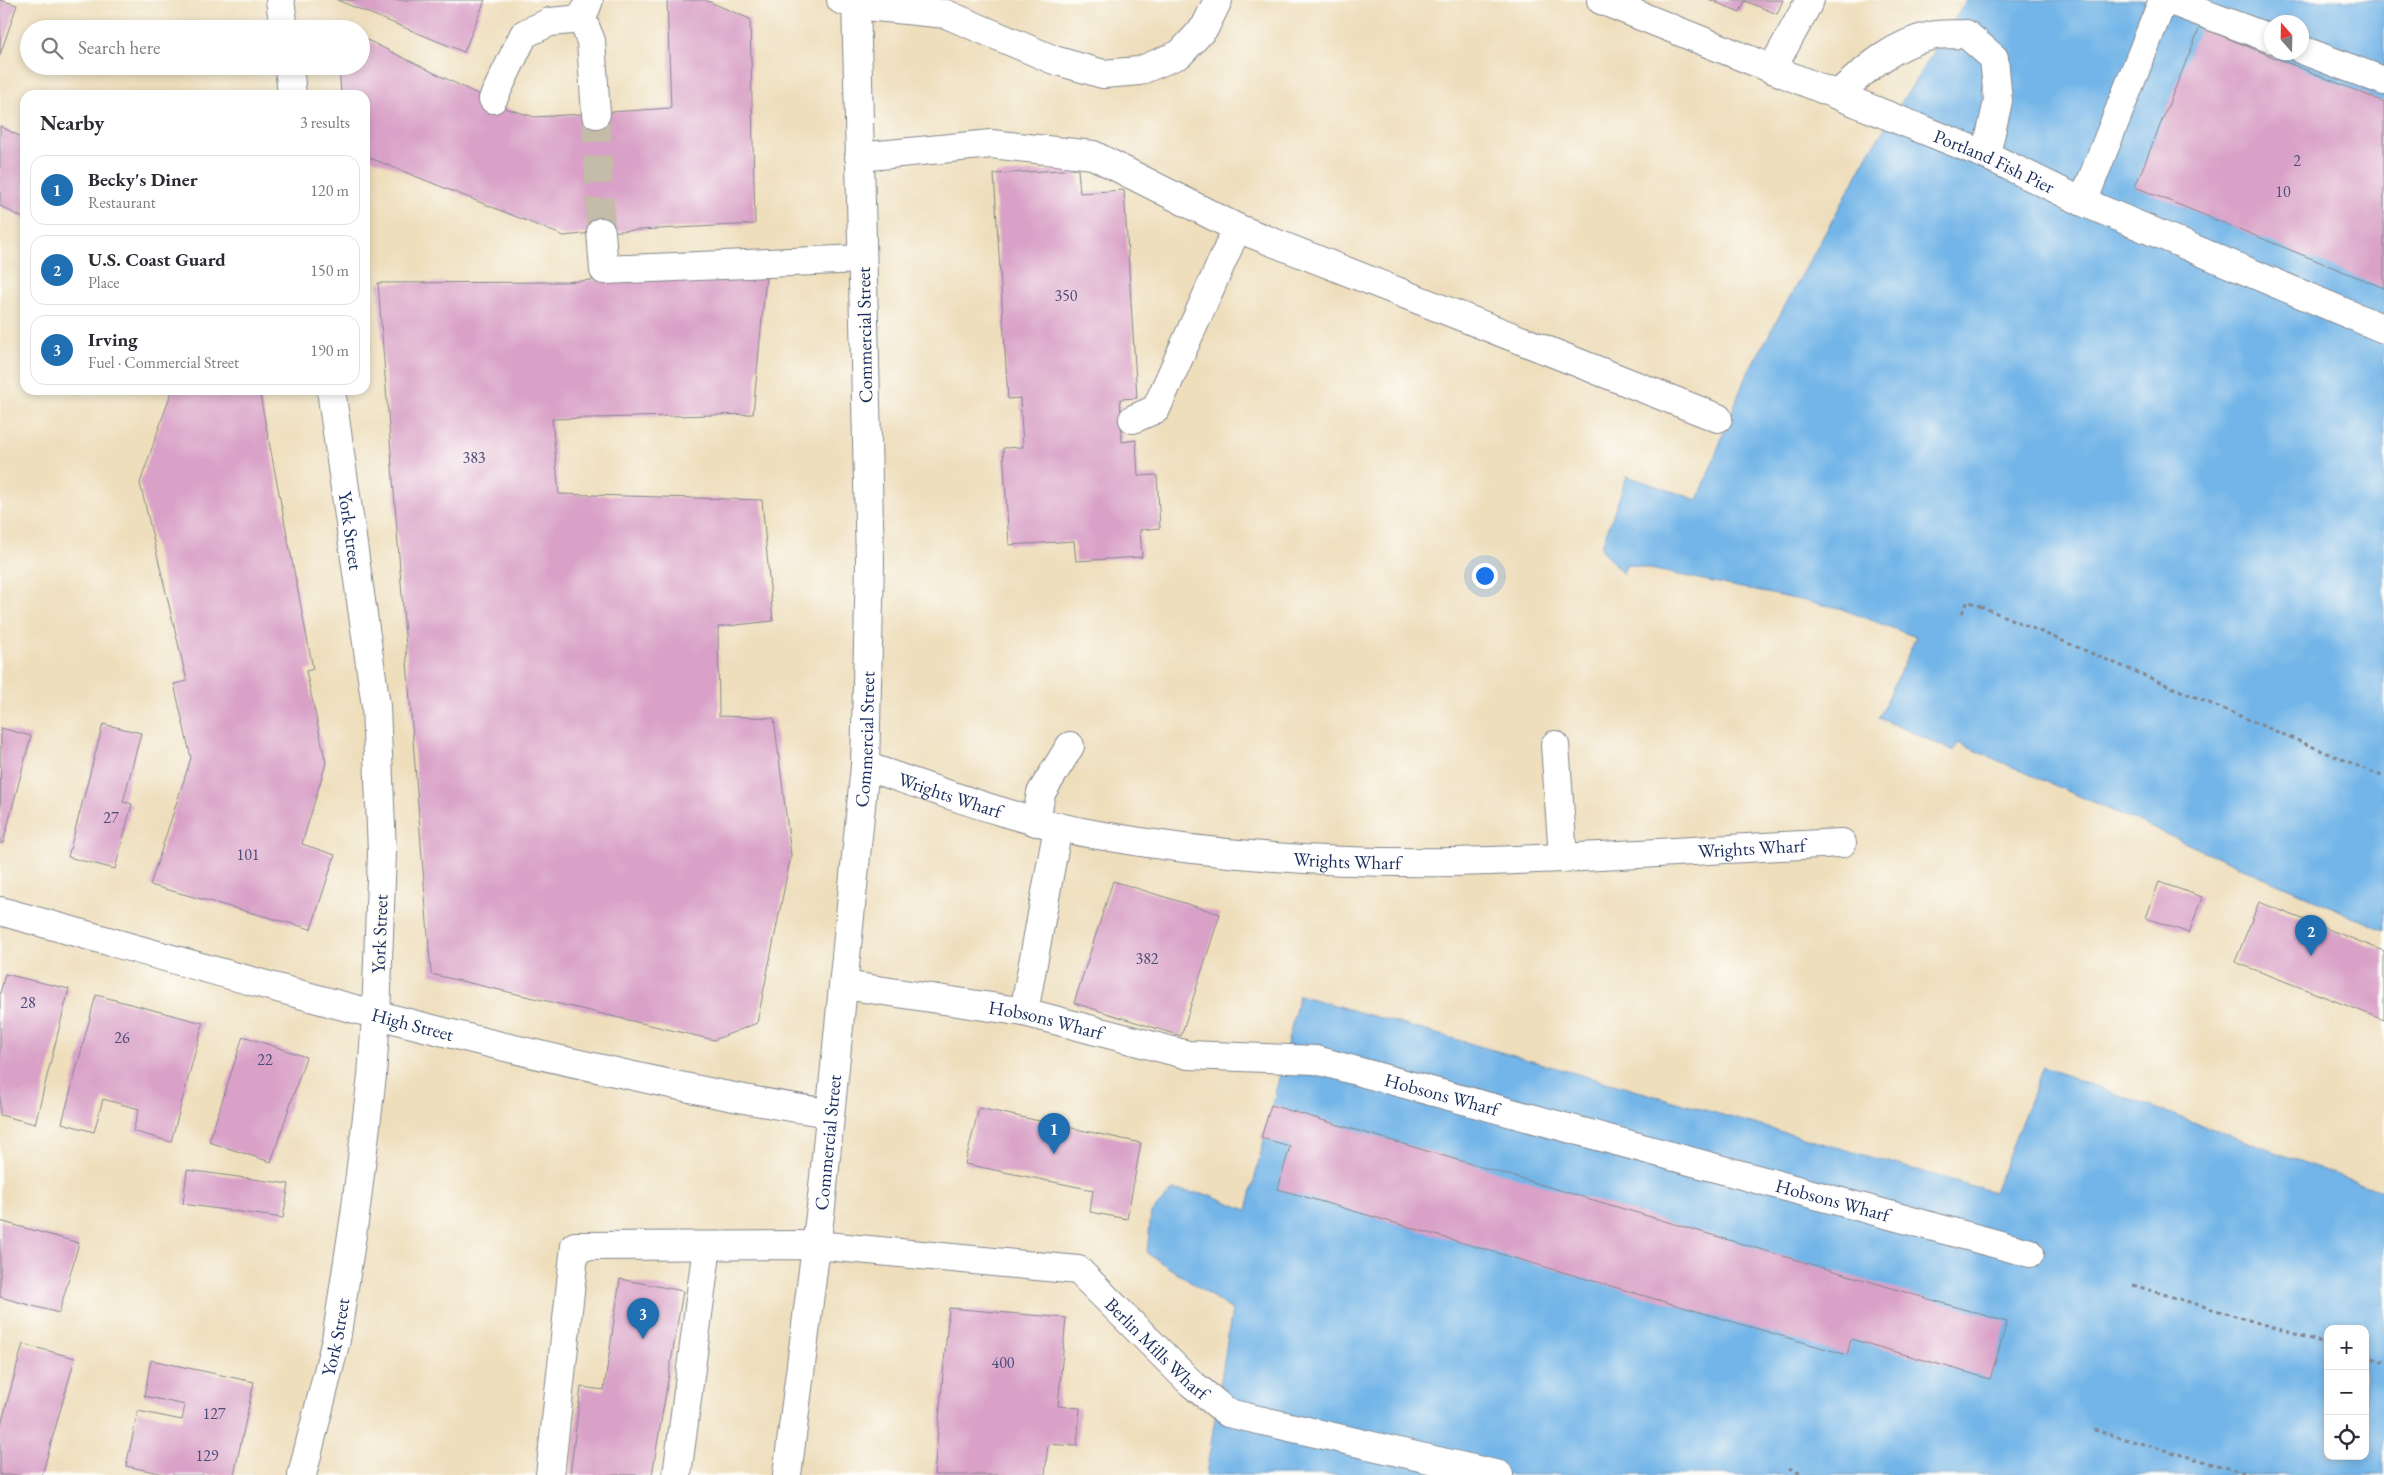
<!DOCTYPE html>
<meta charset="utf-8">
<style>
:root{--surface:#fff;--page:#f2f2f3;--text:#2b2b33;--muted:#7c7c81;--line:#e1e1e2;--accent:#1f6fb2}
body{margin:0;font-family:"EB Garamond",serif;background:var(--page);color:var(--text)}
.controls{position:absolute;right:15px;bottom:15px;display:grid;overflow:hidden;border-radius:10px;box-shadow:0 2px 8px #0003}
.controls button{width:45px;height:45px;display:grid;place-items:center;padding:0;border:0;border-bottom:1px solid var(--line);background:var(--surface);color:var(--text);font:25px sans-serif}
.compass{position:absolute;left:2264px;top:15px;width:45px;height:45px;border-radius:50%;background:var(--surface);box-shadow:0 2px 8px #0003;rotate:340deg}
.you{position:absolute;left:1484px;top:575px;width:18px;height:18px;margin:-12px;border:4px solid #fff;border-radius:50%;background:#1a73e8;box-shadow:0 0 0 8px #1a73e833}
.badge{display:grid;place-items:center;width:32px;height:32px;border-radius:50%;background:var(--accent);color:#fff;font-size:16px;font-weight:700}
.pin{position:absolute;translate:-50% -41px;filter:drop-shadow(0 1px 2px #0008)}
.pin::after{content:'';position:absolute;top:26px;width:18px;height:15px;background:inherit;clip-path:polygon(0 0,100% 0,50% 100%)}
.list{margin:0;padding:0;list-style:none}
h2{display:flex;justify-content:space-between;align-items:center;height:65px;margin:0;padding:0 20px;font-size:21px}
h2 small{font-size:16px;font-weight:400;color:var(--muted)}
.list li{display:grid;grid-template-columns:32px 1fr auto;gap:15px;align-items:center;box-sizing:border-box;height:70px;margin:0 10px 10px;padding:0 10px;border:1px solid var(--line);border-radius:15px}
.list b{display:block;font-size:19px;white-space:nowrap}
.list p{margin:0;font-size:16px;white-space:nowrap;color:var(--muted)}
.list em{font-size:16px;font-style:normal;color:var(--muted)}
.icon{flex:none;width:28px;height:28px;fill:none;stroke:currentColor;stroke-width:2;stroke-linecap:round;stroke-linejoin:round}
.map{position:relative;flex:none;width:2384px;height:1475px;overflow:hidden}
.search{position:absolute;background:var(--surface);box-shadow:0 2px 8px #0003;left:20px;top:20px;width:350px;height:55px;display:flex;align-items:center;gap:12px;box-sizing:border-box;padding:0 18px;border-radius:28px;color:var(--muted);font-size:19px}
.panel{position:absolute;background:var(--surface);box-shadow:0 2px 8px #0003;left:20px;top:90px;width:350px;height:305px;border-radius:15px}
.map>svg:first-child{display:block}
.water{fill:#73b5e8;stroke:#4772a3;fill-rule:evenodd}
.building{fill:#d9a1c7}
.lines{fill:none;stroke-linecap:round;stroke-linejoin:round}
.minor-tunnel{stroke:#c4bba9;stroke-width:28;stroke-dasharray:28 14;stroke-linecap:butt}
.minor-casing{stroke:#84868d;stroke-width:30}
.major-casing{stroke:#84868d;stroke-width:30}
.path{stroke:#84868d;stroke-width:3;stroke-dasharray:4 4;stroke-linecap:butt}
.minor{stroke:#fff;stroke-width:28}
.major{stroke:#fff;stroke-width:28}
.labels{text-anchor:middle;stroke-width:4.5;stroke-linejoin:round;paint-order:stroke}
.number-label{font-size:16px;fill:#4a4c78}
.street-label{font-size:19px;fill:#1b2f5e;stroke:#fdfcf7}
</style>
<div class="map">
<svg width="2384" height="1475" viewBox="0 0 2384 1475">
<rect width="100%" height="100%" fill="#fdfcf7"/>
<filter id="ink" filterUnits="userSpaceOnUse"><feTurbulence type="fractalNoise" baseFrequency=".02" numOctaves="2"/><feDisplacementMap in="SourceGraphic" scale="10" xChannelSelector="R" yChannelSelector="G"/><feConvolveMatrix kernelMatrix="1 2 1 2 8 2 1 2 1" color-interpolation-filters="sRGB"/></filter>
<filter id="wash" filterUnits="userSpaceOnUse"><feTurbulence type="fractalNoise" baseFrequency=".0096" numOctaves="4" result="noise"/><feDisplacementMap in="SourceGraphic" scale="20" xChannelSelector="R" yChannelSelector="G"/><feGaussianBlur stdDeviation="1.12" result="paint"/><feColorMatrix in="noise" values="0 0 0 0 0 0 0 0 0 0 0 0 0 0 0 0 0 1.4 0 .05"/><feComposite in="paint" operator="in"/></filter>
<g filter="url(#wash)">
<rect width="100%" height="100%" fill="#eedebc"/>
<g class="water">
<path d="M1967,0H2384V930L1958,743L1954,751L1879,718L1916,637L1839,608L1626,564L1623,574L1601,548L1627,476L1698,500L1745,378L1872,148ZM2272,22H2302V52H2272Z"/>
<path d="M1299,995L1994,1192L2043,1067L2384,1192V1475H1206L1232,1310L1147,1253L1151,1213L1173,1190L1210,1195L1247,1210ZM2328,1329H2365V1456H2328Z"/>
</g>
<g id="blocks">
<g class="building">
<path d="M0,0L17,5L0,55Z"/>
<path d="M337,0H485L464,52Z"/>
<path d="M667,0H705L750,19L755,224L601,232L564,236L365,156V95H341L339,66H361V37L508,109L535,117L671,108Z"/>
<path d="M1710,0H1783L1777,14L1745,1L1740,12Z"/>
<path d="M2200,27L2384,102V288L2135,187Z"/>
<path d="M0,126L25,139V219L0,206Z"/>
<path d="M1078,169L1080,193L1124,190L1137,398L1120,399L1122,442L1136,440L1138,476L1157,475L1160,528L1140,530L1142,557L1076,561L1074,541L1009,545L1003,448L1023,447L1020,398L1008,399L994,174Z"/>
<path d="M767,266L753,414L552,419L559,494L762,500L773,621L718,627L719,716L774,718L791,855L757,1023L714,1040L431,974L378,283L566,282Z"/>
<path d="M172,390H259L313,669L306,671L326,763L302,844L335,855L311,929L150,885L191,758L174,684L187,681L140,483Z"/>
<path d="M103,724L141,733L123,802L132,804L115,869L68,857Z"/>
<path d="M1,728L31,736L3,843H0Z"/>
<path d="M1113,881L1220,914L1181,1036L1074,1003Z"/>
<path d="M2159,882L2202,897L2189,933L2146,918Z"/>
<path d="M2259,902L2384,951V1020L2235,962Z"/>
<path d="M5,974L69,989L35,1124L0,1115V993Z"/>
<path d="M96,995L203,1023L171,1142L133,1131L139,1109L103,1099L94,1132L62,1123Z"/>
<path d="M243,1036L306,1057L271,1162L209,1142Z"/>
<path d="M1271,1105L2007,1322L1990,1379L1851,1339L1847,1355L1278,1189L1290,1146L1261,1138Z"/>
<path d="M979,1108L1141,1143L1127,1219L1090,1212L1093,1190L965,1164Z"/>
<path d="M187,1170L289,1184L283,1218L183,1204Z"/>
<path d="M0,1221L79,1243L59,1313L0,1297Z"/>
<path d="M620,1279L683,1291L652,1475H570L581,1387L604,1390Z"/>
<path d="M949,1308L1066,1318L1058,1406L1080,1408L1077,1446L1048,1444L1045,1475H934Z"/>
<path d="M23,1344L75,1358L42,1475H0V1428Z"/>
<path d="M151,1360L254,1382L234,1475H169L126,1466L138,1411L182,1420L185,1405L144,1396Z"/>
</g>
</g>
</g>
<g filter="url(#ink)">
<use href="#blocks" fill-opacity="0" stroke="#84868d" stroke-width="1"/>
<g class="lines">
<path class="minor-tunnel" d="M596,114L601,232"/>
<g class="minor-casing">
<g id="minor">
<path d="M280,0L284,29"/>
<path d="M589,0L582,19L591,41L596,114"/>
<path d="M841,0L856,5L946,14L1054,60L1103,74L1139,71L1180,54L1205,27L1218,0"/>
<path id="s1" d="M1601,0L1986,155L2083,202L2384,329"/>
<path d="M2168,0L2272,39"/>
<path d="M2302,50L2384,81"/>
<path d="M289,66L292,95"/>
<path d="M1772,69L1810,0"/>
<path d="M1837,95C1865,70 1893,44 1931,36C1942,33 1955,35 1966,34L1994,58L1998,101L1986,155"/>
<path d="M493,99L524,34L550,22L582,19"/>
<path d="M859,157L991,144L1093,155L1237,228L1718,418"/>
<path d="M2083,202L2163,0"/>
<path d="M601,232L604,270L862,259"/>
<path id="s2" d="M331,390L376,706L382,852L376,1016"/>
<path d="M1133,419L1156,409L1237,228"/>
<path d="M1555,745L1563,856"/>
<path id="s3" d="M865,766C942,792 1018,821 1098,835C1215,856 1336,864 1454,862C1583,859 1713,849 1842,843"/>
<path d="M1036,822L1041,793L1070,746"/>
<path id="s4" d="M844,985L1024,1012L1188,1055L1316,1060L2030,1253"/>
<path d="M1024,1012L1058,827"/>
<path id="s5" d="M550,1475L575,1246L816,1245L1078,1270L1191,1383L1228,1413L1499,1475"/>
<path d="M677,1475L707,1246"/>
</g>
</g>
<g class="major-casing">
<g id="major">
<path id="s6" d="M0,911C203,967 405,1027 611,1071C684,1087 756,1103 830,1113"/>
<path id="s7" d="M302,1475L336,1340L355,1215L372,1076L376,1016"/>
<path id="s8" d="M787,1475L821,1207L865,766L870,562L856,0"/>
</g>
</g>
<g class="path">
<path d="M1980,606L2384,777"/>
<path d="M1962,613L1968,601L1980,606"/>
<path d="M2133,1285L2328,1344"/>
<path d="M2365,1356L2384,1362"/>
<path d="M2094,1430L2252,1475"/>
<path d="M1789,1468L1803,1475"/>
</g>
<use href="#minor" class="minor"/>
<use href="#major" class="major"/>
</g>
</g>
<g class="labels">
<g class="number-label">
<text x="2297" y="166">2</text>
<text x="2283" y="197">10</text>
<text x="1066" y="301">350</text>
<text x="474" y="463">383</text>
<text x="111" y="823">27</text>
<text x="248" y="860">101</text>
<text x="1147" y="964">382</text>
<text x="28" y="1008">28</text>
<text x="122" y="1043">26</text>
<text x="265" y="1065">22</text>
<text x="1003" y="1368">400</text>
<text x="214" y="1419">127</text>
<text x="207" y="1461">129</text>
</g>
<g class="street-label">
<text dy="7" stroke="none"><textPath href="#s1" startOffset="425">Portland Fish Pier</textPath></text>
<text transform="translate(864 335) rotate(-91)" y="7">Commercial Street</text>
<text dy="7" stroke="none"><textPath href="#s2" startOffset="142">York Street</textPath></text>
<text dy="7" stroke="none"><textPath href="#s8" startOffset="740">Commercial Street</textPath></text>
<text dy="7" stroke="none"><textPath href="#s3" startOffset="90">Wrights Wharf</textPath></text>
<text dy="7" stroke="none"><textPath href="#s3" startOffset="899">Wrights Wharf</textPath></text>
<text dy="7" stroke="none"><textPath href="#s3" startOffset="494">Wrights Wharf</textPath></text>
<text transform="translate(379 934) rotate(-88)" y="7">York Street</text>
<text dy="7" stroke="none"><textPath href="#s4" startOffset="205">Hobsons Wharf</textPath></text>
<text dy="7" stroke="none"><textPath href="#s6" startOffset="428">High Street</textPath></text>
<text dy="7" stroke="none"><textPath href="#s4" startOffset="610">Hobsons Wharf</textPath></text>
<text dy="7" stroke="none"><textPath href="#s8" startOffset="335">Commercial Street</textPath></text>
<text dy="7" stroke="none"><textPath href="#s4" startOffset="1015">Hobsons Wharf</textPath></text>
<text dy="7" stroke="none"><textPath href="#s7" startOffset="142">York Street</textPath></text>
<text dy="7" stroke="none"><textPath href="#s5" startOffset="846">Berlin Mills Wharf</textPath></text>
</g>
</g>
</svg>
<div class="controls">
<button>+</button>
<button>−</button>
<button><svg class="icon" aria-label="locate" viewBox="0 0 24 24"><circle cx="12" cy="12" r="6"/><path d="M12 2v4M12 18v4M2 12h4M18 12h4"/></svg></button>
</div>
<svg class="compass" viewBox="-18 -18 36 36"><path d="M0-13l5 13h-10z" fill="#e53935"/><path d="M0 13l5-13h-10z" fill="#7c7c81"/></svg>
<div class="you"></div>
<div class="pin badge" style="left:1054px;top:1154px">1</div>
<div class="pin badge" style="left:2311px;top:956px">2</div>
<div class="pin badge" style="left:643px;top:1339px">3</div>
<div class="search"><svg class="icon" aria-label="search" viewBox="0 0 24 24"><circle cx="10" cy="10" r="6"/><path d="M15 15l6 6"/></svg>Search here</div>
<section class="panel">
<h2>Nearby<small>3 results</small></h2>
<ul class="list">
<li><span class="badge">1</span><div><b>Becky's Diner</b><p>Restaurant</p></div><em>120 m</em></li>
<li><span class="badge">2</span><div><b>U.S. Coast Guard</b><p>Place</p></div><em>150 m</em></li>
<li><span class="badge">3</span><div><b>Irving</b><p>Fuel · Commercial Street</p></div><em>190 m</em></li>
</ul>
</section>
</div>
